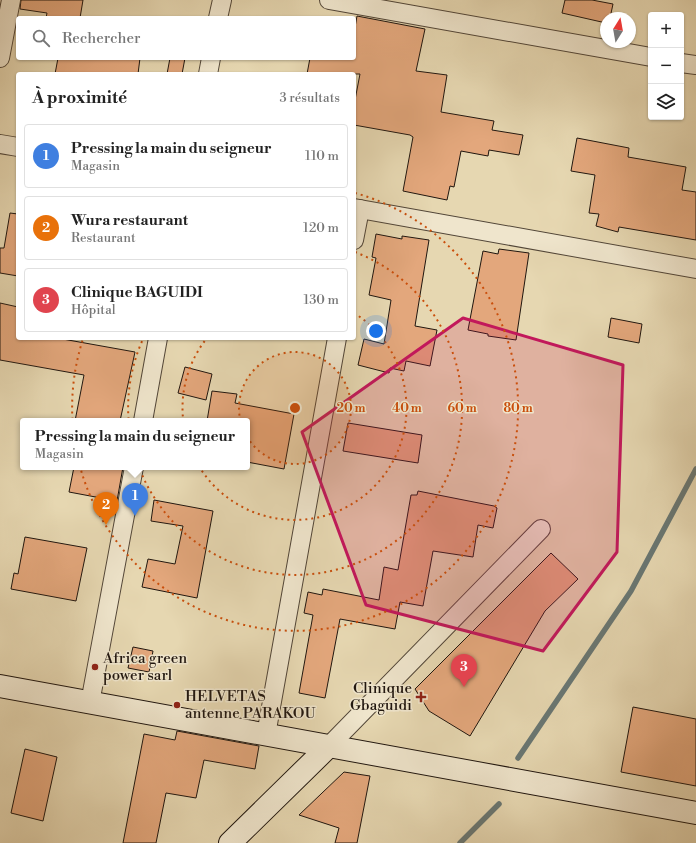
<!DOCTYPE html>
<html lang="fr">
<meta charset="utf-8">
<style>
:root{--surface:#fff;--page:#f6f6f6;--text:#222;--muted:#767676;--line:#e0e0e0;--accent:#8f2418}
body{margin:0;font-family:"Libre Bodoni",serif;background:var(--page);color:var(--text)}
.controls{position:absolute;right:12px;top:12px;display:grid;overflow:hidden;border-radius:4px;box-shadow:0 1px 3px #0004}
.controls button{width:36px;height:36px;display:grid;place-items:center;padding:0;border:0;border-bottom:1px solid var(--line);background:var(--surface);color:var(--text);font:20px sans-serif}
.compass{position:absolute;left:600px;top:12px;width:36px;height:36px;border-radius:50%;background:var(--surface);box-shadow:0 1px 3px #0004;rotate:11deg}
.you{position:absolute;left:376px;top:331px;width:14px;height:14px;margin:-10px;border:3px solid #fff;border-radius:50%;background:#1a73e8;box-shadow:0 0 0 6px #1a73e833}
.badge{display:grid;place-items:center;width:26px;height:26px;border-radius:50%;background:var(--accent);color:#fff;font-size:13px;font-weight:700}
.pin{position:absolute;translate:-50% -33px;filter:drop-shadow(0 1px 2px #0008)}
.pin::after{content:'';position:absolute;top:21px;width:14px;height:12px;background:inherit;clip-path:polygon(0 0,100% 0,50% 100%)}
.popup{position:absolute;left:20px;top:418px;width:230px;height:52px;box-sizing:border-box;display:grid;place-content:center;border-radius:4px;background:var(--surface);filter:drop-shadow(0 1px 3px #0005);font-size:13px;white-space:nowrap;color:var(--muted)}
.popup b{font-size:15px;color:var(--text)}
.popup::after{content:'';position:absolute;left:50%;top:100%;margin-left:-8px;border:8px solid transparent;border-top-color:var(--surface)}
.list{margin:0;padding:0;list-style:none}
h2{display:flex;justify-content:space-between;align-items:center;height:52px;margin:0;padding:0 16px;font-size:17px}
h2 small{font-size:13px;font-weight:400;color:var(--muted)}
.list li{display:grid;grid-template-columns:26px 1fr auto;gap:12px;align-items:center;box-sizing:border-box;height:64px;margin:0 8px 8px;padding:0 8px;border:1px solid var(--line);border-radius:4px}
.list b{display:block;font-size:15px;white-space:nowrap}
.list p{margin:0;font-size:13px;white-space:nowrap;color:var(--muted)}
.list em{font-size:13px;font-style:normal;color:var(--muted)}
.icon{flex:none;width:22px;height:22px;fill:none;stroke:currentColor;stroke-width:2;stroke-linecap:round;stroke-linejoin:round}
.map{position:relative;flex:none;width:696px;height:843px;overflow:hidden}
.search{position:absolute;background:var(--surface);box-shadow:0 1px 3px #0004;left:16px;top:16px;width:340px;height:44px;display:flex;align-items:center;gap:10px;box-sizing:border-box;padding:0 14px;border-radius:4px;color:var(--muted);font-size:15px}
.panel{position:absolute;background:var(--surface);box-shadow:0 1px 3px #0004;left:16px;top:72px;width:340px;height:268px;border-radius:4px}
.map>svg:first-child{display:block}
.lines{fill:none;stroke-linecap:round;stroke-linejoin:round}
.stream{stroke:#697773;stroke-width:5.5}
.building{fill:#e3a77c;stroke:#20160f}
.street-casing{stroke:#524638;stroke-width:20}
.secondary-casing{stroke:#20160f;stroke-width:24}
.street{stroke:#efe5cc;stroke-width:18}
.secondary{stroke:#efe5cc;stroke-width:22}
.marked{fill:#c2185b;fill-opacity:0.2;stroke:#c2185b;stroke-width:3;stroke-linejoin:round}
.ring{fill:none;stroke:#ca4f0c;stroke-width:2;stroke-dasharray:2 4}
.poi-dot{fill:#8f2418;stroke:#efe5cc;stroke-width:1.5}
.labels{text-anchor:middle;stroke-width:3;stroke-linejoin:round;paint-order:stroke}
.poi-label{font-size:15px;fill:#20160f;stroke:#efe5cc;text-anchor:start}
.centre{fill:#ca4f0c;stroke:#efe5cc;stroke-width:2}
.ring-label{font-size:12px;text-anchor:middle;font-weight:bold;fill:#ca4f0c;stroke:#efe5cc;stroke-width:3;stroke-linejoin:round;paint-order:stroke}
</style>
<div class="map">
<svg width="696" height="843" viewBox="0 0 696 843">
<rect width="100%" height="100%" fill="#e6d7b1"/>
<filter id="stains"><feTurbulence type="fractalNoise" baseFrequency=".005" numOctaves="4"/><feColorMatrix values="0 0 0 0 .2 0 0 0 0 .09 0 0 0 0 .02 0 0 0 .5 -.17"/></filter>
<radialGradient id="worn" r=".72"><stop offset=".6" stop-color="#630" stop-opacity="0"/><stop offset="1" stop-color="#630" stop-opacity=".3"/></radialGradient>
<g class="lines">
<g class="stream">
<path d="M518,758L631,591L696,469"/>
<path d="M460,843L499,804"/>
</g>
</g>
<g class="building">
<path d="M21,0H83L80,18H46L47,13L20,9Z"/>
<path d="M565,0H592L613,4L610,18H606V23L562,13Z"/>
<path d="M357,16L425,29L416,71L447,75L441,112L494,121L492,130L523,135L519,155L489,150L488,156L461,151L454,187L450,186L447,200L403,191L413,137L410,135L354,125V105L360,74H307L310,58H354V33Z"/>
<path d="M58,58H140L138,74H55Z"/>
<path d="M170,58H185L182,74H167Z"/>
<path d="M577,138L629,148L628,157L686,167L682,190L696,192V240L619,227L618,232L596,226L599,214L589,213L595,175L571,171Z"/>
<path d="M10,213L18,214V276L0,273V248H4Z"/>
<path d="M376,234L402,239V236L429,240L415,326L437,330L430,366L406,361L404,371L390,368L389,373L358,365L364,339L384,344L391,300L369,295L376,258L372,257Z"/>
<path d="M499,249L529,253L516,340L488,336V334L468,330L483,251L498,254Z"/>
<path d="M0,303L18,307V338H57L135,352L120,421H75L84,375L0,360Z"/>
<path d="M611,318L642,324L639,343L608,337Z"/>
<path d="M185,367L212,374L206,400L178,393Z"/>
<path d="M212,391L237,394L235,403L294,414L284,469L247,462V421H207Z"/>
<path d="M348,423L422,435L418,463L343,451Z"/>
<path d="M74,467H123L117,501L69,492Z"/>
<path d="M418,491L494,506L497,508L493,528L478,525L473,557L433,551L423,606L400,602L395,629L340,619L325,698L299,693L313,615L304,613L308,592L322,595L323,589L379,600L384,567L398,570L411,495H417Z"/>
<path d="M154,500L213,511L197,598L142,587L148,559L175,564L183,526L151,521Z"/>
<path d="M25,537L87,548L76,601L11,589L14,573L18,574Z"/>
<path d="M551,553L578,579L545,611L470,736L429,711L415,689Z"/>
<path d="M133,647L153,651L149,672L128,668Z"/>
<path d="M633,707L696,719V786L621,772Z"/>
<path d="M177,731L259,746L255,769L204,760L196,798L166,793L156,843H123L144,734L175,740Z"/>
<path d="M25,749L57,757L43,821L11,813Z"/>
<path d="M344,772L370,776L357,843H335L339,828L299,815Z"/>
</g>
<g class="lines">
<g class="street-casing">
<g id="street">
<path d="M329,0L651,57"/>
<path d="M218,18L222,0"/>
<path d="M0,58L11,0"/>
<path d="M681,63L696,65"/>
<path d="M208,74L211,58"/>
<path d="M0,144L18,147"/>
<path d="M354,208L696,269"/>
<path d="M354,240L360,209"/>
<path d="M143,421L158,338"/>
<path d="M90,703L134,467"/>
<path d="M266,735L337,338"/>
<path d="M329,746L541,529"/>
</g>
</g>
<g class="secondary-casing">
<g id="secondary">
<path d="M0,686L696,813"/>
<path d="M230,843L329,746"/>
</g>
</g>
<use href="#street" class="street"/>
<use href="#secondary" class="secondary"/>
</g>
<path class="marked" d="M463,318L623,365L617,552L543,651L366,605L302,432Z"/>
<circle cx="295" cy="408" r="56" fill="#ca4f0c" fill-opacity=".12"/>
<g class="ring">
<circle cx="295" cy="408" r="56"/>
<path d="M354 313A112 112 0 1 1 207 338"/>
<path d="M355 252A167 167 0 1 1 143 339"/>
<path d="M355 193A223 223 0 1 1 83 339"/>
</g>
<g class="poi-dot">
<circle cx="95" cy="667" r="4"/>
<path d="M419 691h4v4h4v4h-4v4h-4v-4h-4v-4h4z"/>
<circle cx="177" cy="705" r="4"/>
</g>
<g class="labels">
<g class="poi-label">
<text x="103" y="663">Africa green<tspan x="103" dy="17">power sarl</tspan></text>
<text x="412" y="693" text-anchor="end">Clinique<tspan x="412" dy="17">Gbaguidi</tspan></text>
<text x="185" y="701">HELVETAS<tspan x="185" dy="17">antenne PARAKOU</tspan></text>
</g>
</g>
<circle cx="295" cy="408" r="6" class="centre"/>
<g class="ring-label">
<text x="351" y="412">20 m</text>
<text x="407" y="412">40 m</text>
<text x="462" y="412">60 m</text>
<text x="518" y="412">80 m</text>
</g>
<rect width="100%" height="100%" filter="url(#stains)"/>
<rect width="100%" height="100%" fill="url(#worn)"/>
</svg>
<div class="controls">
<button>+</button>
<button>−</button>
<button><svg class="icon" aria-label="layers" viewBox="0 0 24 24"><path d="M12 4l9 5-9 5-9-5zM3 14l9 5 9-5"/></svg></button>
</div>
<svg class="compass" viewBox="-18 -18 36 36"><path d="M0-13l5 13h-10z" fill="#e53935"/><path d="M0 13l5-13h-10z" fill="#767676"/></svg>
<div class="you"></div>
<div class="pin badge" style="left:135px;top:516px;background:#3f7fe0">1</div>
<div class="popup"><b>Pressing la main du seigneur</b>Magasin</div>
<div class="pin badge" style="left:106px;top:525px;background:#e8710a">2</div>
<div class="pin badge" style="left:464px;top:687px;background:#e0444e">3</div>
<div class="search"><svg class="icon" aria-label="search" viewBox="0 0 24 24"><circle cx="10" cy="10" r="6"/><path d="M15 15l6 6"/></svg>Rechercher</div>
<section class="panel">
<h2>À proximité<small>3 résultats</small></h2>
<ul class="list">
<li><span class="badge" style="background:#3f7fe0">1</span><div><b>Pressing la main du seigneur</b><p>Magasin</p></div><em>110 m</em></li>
<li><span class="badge" style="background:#e8710a">2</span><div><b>Wura restaurant</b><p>Restaurant</p></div><em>120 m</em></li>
<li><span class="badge" style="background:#e0444e">3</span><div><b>Clinique BAGUIDI</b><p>Hôpital</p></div><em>130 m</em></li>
</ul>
</section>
</div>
